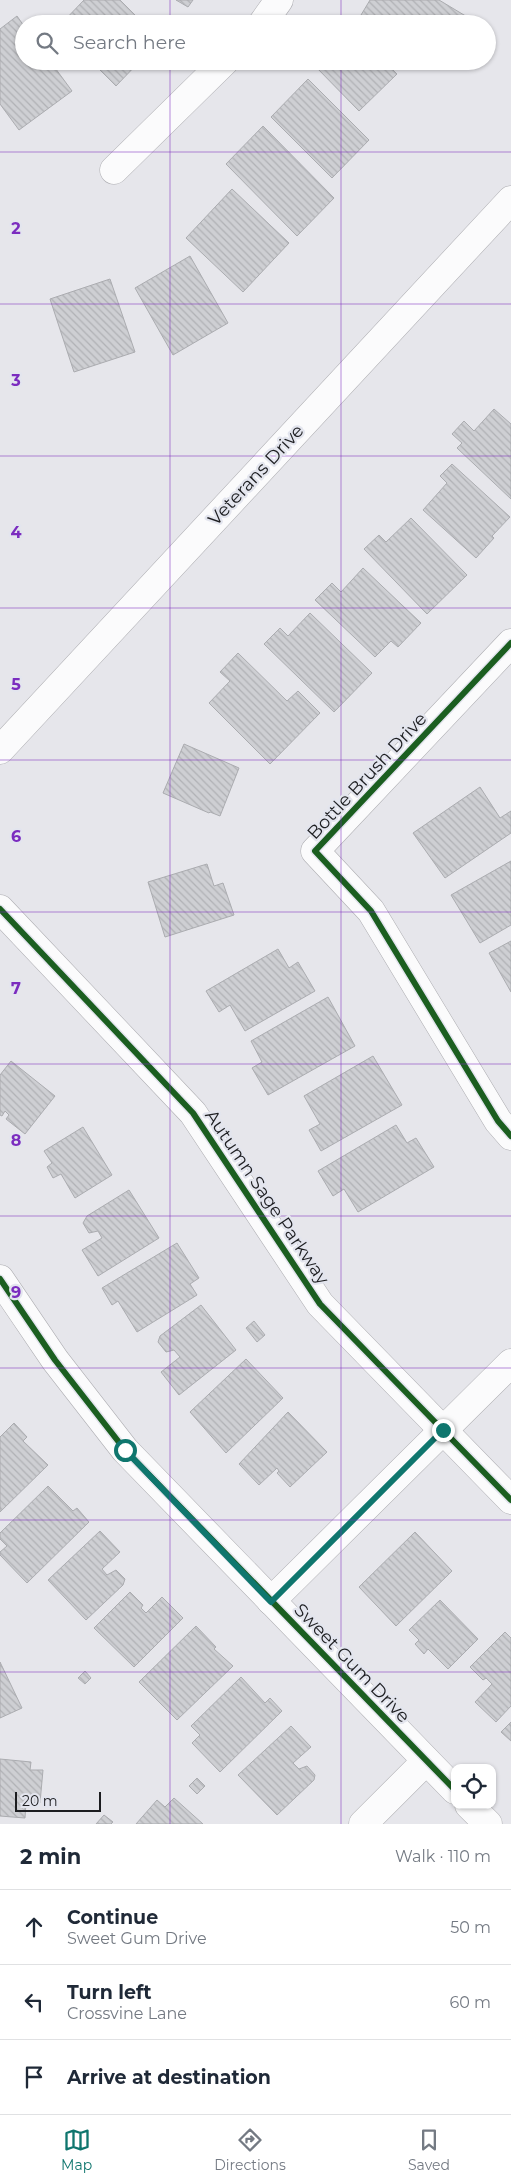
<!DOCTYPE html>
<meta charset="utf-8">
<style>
:root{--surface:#fff;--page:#f6f6f7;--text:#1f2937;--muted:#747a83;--line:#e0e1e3;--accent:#0f766e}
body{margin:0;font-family:Montserrat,sans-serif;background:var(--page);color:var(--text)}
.controls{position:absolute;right:15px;bottom:15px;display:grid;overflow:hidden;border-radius:10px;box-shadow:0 1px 4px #0004}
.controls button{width:45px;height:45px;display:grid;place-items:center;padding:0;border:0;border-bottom:1px solid var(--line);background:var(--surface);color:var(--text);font:25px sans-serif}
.scale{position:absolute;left:15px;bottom:12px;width:86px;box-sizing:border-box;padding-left:5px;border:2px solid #1c1d20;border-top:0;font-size:14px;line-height:18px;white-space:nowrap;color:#1c1d20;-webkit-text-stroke:4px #e3e5ee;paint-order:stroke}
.stop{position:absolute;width:15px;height:15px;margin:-11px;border:4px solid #0f766e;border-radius:50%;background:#fff}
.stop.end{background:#0f766e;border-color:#fff;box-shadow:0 1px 5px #0008}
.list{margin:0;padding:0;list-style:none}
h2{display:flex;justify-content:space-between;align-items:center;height:65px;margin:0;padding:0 20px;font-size:21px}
h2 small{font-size:16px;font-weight:400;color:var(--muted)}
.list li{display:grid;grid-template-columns:32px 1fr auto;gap:15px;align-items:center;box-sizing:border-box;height:75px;padding:0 20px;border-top:1px solid var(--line)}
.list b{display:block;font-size:19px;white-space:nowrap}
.list p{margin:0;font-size:16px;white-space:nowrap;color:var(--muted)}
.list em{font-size:16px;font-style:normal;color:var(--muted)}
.icon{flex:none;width:28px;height:28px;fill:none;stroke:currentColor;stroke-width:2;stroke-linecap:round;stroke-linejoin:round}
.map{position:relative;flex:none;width:511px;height:1824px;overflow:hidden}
.search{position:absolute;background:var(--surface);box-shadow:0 1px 4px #0004;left:15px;right:15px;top:15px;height:55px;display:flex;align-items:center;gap:12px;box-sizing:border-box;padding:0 18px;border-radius:28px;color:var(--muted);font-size:19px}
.sheet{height:290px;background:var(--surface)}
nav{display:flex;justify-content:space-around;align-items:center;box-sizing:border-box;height:70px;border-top:1px solid var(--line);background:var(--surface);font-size:14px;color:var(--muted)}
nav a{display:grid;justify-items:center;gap:2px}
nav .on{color:var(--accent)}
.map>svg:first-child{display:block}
.building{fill:url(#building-back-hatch);stroke:#abacb0}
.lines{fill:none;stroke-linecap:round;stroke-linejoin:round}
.street-casing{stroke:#adadb1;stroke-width:29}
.secondary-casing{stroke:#adadb1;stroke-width:29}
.street{stroke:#fbfbfc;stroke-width:28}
.secondary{stroke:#fbfbfc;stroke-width:28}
.cycleway-casing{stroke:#e3e5ee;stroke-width:9}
.cycleway{stroke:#1b5e20;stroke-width:6}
.route{stroke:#0f766e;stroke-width:6}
.grid{fill:none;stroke:#7b2cbf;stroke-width:1;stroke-opacity:0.55}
.labels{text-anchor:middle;stroke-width:4.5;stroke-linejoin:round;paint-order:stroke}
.street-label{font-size:18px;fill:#1c1d20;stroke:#e3e5ee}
.grid-label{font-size:16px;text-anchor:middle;font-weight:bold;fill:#7b2cbf;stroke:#e3e5ee;stroke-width:4.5;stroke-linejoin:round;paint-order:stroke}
</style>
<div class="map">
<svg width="511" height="1824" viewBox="0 0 511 1824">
<defs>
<pattern id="building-back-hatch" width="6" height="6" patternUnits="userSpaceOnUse" patternTransform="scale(1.25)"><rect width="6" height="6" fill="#cecfd3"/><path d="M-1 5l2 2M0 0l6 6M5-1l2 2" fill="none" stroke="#b0b1b5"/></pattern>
</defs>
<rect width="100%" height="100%" fill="#e6e6eb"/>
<g class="building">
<path d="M84,0H120L144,24H61Z"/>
<path d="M176,0H193L188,7Z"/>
<path d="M370,0H439L474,21L473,24H376L361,15Z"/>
<path d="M17,16L24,26V61H50L72,91L19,130L0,104V29Z"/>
<path d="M91,61H140L116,86Z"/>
<path d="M318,61H384L397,74L359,111L314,65Z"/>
<path d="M308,79L369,140L332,178L271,117Z"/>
<path d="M263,126L334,198L297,236L226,164Z"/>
<path d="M232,189L289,243L243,292L186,238Z"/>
<path d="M190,256L228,323L173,355L135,288Z"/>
<path d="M110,279L135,352L74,372L50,299Z"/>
<path d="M494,409L511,424V499L457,448L462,443L452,434L464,421L474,431Z"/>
<path d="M452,464L510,517L492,536L494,538L476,558L423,510L447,483L440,476Z"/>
<path d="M411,518L467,575L427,614L364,549L379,535L386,542Z"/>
<path d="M363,568L421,623L398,647L391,641L375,657L315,600L332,583L341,592Z"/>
<path d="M310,613L372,673L334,712L264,644L280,628L288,636Z"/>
<path d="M238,653L287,701L298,691L320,713L270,764L209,703L230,681L220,672Z"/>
<path d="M184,744L239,768L220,816L210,812L209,813L163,793Z"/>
<path d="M480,787L500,818L511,811V833L445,878L413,833Z"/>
<path d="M511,861V925L480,943L451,895Z"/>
<path d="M207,864L214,886L223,883L234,915L165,937L148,882Z"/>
<path d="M511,941V992L489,953Z"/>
<path d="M278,949L289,968L298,962L315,991L245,1031L230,1005L219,1012L206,991Z"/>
<path d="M328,997L355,1046L268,1095L252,1068L262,1062L251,1041Z"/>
<path d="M373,1056L402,1105L321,1151L309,1130L320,1124L304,1096Z"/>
<path d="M11,1061L55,1096L25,1134L6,1119L9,1115L5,1111L2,1116L0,1115V1075Z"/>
<path d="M396,1125L407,1143L416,1138L434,1167L358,1212L344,1189L333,1196L318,1171Z"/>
<path d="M83,1127L112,1175L75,1198L61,1174L53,1178L47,1167L52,1163L44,1151Z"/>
<path d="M129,1190L159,1238L98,1276L82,1250L102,1238L98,1231L89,1233L83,1223L87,1216Z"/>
<path d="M177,1243L199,1278L190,1284L197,1295L137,1332L118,1301L112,1305L102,1288Z"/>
<path d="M201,1305L236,1350L179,1395L161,1372L180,1357L174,1350L166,1352L158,1342L160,1336Z"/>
<path d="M254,1321L265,1335L257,1342L246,1328Z"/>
<path d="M246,1359L283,1398L226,1453L190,1412Z"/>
<path d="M288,1412L327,1452L290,1487L277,1473L279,1471L277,1468L259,1485L239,1464Z"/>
<path d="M14,1423L27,1437L23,1441L48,1465L0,1512V1437Z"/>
<path d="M48,1486L73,1511L77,1508L89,1522L27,1583L0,1555V1552L7,1546L0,1539V1533Z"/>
<path d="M100,1531L120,1552L102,1569L107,1575L116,1570L125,1579L123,1585L86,1620L48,1580Z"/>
<path d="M415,1532L452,1571L396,1626L359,1587Z"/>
<path d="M130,1592L143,1605L141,1608L146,1613L162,1597L183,1618L134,1667L94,1628Z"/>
<path d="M440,1600L478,1639L448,1669L428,1649L424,1654L415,1644L419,1640L409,1630Z"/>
<path d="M196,1626L216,1647L214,1649L233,1666L177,1720L139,1682Z"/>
<path d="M505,1632L511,1638V1706L496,1722L475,1702L492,1684L486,1678L483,1680L470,1667Z"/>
<path d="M0,1662L22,1708L0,1718Z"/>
<path d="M85,1671L91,1678L85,1684L78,1678Z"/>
<path d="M241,1677L265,1703L270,1698L282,1711L220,1772L192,1743L200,1735L191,1726Z"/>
<path d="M511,1722V1741L501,1732Z"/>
<path d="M291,1726L311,1747L293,1763L299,1769L307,1766L315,1775L314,1780L277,1815L238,1775Z"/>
<path d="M0,1759L31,1762L30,1770H43L40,1803L26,1802L25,1818L0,1816Z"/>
<path d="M197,1778L205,1786L197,1794L189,1786Z"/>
<path d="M174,1798L203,1824H136L157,1800L165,1807Z"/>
<path d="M104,1815L113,1822L111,1824H96Z"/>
</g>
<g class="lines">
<g class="street-casing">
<g id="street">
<path d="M262,24L279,0"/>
<path d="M114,170L225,61"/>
<path d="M511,643L315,851L371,911L498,1121L511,1136"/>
<path d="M0,909L193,1113L320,1304L511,1500"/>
<path d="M0,1279L55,1360L125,1450L455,1790"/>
<path d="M271,1601L511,1363"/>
<path d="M469,1805L488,1824"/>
<path d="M363,1824L426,1761"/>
</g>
</g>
<g class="secondary-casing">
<path id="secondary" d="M0,750L511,200"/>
</g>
<use href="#street" class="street"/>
<use href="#secondary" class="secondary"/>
<g class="cycleway-casing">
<g id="cycleway">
<path d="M511,643L315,851L371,911L498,1121L511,1136"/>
<path d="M0,909L193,1113L320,1304L511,1500"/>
<path d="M0,1279L55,1360L125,1450L455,1790"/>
</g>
</g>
<use href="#cycleway" class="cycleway"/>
</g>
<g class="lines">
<path class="route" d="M125,1450L271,1602L443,1430"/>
</g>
<path class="grid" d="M170,0V24M341,0V24M170,61V1824M341,61V1824M0,152H511M0,304H511M0,456H511M0,608H511M0,760H511M0,912H511M0,1064H511M0,1216H511M0,1368H511M0,1520H511M0,1672H511"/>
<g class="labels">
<g class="street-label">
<text transform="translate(256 475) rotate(-47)" y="6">Veterans Drive</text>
<text transform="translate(367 776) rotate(-47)" y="6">Bottle Brush Drive</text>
<text transform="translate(267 1197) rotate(56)" y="6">Autumn Sage Parkway</text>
<text transform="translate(352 1663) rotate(46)" y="6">Sweet Gum Drive</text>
</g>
</g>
<g class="grid-label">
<text x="16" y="234">2</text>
<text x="16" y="386">3</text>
<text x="16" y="538">4</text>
<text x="16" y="690">5</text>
<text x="16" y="842">6</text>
<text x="16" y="994">7</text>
<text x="16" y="1146">8</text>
<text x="16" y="1298">9</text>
</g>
</svg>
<div class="controls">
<button><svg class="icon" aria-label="locate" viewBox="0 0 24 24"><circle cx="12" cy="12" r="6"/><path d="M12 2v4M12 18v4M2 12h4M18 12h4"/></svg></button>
</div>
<div class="scale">20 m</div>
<div class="stop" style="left:125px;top:1450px"></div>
<div class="stop end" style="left:443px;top:1430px"></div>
<div class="search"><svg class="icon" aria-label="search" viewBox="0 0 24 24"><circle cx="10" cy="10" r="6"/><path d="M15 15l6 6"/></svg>Search here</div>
</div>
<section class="sheet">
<h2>2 min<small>Walk · 110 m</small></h2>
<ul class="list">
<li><svg class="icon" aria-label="ahead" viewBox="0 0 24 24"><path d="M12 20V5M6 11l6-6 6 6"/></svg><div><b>Continue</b><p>Sweet Gum Drive</p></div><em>50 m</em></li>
<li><svg class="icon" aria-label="left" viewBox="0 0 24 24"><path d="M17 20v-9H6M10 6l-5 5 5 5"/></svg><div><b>Turn left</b><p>Crossvine Lane</p></div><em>60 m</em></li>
<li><svg class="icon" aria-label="arrive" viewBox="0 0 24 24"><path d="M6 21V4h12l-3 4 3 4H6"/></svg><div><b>Arrive at destination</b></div></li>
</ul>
</section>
<nav>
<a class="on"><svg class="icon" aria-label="map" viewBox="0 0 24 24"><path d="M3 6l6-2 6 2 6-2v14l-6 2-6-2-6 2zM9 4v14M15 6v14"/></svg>Map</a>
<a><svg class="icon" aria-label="directions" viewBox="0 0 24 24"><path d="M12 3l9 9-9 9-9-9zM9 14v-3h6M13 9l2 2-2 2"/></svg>Directions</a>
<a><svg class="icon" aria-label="saved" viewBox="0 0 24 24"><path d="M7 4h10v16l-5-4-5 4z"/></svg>Saved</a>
</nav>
